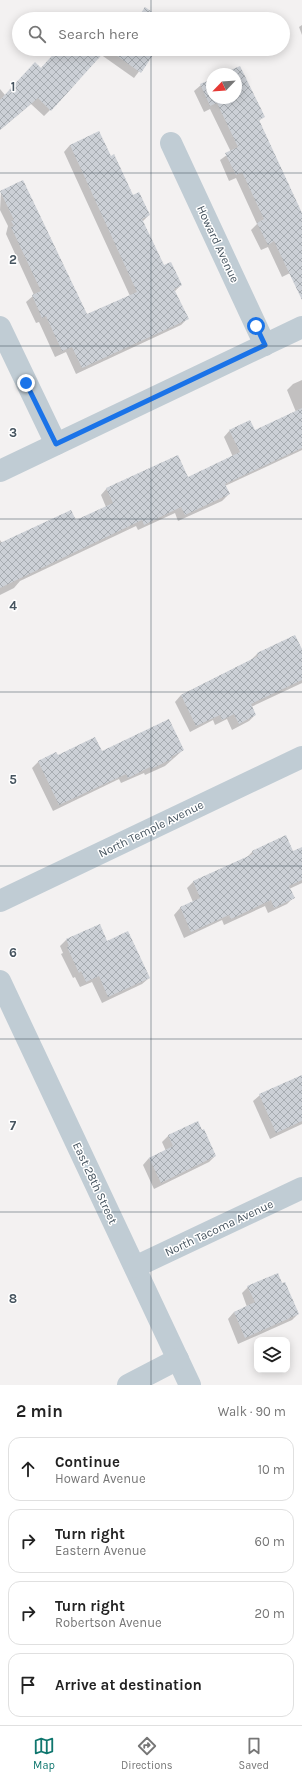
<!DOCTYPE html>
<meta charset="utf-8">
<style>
:root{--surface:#fff;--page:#f6f6f6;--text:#222;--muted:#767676;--line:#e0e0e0;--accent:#0f766e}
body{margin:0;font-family:Karla,sans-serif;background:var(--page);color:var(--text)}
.controls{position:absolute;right:12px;bottom:12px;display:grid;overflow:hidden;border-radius:8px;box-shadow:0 2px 10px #0003}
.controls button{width:36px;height:36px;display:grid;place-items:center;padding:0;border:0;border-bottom:1px solid var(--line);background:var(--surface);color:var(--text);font:20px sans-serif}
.compass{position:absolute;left:206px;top:68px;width:36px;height:36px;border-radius:50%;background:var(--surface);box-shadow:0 2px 10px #0003;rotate:245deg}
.stop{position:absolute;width:12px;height:12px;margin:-9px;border:3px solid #1a73e8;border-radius:50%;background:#fff}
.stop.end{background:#1a73e8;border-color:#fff;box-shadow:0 1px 4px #0008}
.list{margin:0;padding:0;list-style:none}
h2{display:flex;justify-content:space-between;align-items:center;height:52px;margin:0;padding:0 16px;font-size:17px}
h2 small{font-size:13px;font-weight:400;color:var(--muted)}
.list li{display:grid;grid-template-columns:26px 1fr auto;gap:12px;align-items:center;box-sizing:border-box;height:64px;margin:0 8px 8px;padding:0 8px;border:1px solid var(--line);border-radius:12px}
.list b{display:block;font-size:15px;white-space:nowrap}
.list p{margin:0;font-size:13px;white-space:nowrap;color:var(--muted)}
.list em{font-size:13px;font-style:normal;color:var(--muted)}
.icon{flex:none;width:22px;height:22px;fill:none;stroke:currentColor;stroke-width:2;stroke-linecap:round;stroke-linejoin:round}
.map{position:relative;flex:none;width:302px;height:1385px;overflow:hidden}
.search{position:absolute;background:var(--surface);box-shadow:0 2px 10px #0003;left:12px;right:12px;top:12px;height:44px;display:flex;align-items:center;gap:10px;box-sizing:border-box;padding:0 14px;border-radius:22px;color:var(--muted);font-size:15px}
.sheet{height:340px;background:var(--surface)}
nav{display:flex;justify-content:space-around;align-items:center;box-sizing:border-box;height:56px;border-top:1px solid var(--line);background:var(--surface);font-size:11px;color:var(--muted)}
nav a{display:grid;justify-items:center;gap:2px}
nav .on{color:var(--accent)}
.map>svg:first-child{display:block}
.shadow{fill:#0003}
.building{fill:url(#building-cross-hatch)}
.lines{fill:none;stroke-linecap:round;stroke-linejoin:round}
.minor{stroke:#c0ccd4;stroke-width:22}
.route{stroke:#1a73e8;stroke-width:5}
.grid{fill:none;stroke:#475560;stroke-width:1;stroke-opacity:0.55}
.labels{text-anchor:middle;stroke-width:3;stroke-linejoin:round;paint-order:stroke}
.street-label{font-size:12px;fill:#475560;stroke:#fff}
.grid-label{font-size:13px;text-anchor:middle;font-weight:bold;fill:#475560;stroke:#fff;stroke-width:3;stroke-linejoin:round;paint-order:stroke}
</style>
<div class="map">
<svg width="302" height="1385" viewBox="0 0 302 1385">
<defs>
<pattern id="building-cross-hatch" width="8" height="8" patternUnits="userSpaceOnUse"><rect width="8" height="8" fill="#ccd0d6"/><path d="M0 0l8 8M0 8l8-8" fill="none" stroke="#a7acb1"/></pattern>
</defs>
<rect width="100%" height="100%" fill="#f3f1f1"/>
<g class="shadow">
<path d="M302,25V35L299,27Z"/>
<path d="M59,49H66L50,110L44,116L31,104L0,130V89L5,95L41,69Z"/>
<path d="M103,49H156L134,78L100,54Z"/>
<path d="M240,67L263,117L258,122L302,215V267L282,277L268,247L261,250L251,230L257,224L236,178L229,181L220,160L231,152L210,109L204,112L194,91L201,85L212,80V98H236V74H225Z"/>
<path d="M70,145L110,157L132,196L149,215L142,222L164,266L181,285L174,292L187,319L181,325L76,374L66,352L55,357L39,322L36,323L26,302L34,295L6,234L8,226L0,210L1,192L87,316L130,296L64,152Z"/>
<path d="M302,380V450L225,486L229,494L222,501L178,521L175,513L138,530L136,526L20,581L14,588L0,595V540L2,543L76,522L106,507L101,495L107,488L187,478L233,457L224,437L230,430L254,431L296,412L287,390L293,384Z"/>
<path d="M295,636L302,652V683L251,707L255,715L249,721L232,730L227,719L215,725L213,720L190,732L175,702L181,695L251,660L257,654Z"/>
<path d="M183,750L165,766L145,775L144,773L121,783L119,779L53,811L32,768L38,762L56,753L58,756Z"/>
<path d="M285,837L293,852L302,849V883L289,889L293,898L287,904L268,913L265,906L224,925L222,920L184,938L174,915L180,908L193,902L187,888L193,882L247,857L252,852Z"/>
<path d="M66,940L107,942L149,978L142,984L102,1003L92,982L80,987L75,977L73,978L61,954L63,953L60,946Z"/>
<path d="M302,1076V1124L270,1139L253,1101L260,1095Z"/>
<path d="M197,1122L215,1156L209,1162L154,1189L143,1165L149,1158L166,1151L162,1142L168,1136Z"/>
<path d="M282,1284L298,1314L292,1320L238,1344L228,1319L234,1312L247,1307L242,1293L248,1287Z"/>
</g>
<g class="building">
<path d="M145,7L162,19H137Z"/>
<path d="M58,49H107L51,111L38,98L0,130V100L35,62L41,68Z"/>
<path d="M115,49H157L141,73L113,53Z"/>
<path d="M240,66L265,117L259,120L302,213V300L274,241L268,245L257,223L264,219L242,172L236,175L225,153L238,147L217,103L210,106L200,84L212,79V98H236V74H222Z"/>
<path d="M99,131L111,156L114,154L133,195L139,192L150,215L142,219L164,265L171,262L182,285L174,289L189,319L82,368L72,347L62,351L46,316L42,318L32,295L41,291L11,227L14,226L11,221L14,220L0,191L23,180L87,314L137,292L70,145Z"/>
<path d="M302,408V448L225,484L230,494L185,515L181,507L144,525L142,520L0,588V543L71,510L76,520L113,503L106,488L178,455L188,477L240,452L229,430L250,420L255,430Z"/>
<path d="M295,635L302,649V680L251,704L256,715L239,724L234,714L222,720L220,715L196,726L181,695L258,656L257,653Z"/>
<path d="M169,719L184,750L171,757L172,759L151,769L150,767L128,778L126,774L59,805L38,761L56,752L58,755L95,737L102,751Z"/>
<path d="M286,835L293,851L302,847V880L289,886L295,898L274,908L271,900L231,919L229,915L191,932L180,907L200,898L193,881L253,854L252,851Z"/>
<path d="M100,924L107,941L128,931L150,978L108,997L99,976L86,982L81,971L79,973L67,947L69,946L66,939Z"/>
<path d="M302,1075V1121L276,1133L259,1094Z"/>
<path d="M198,1121L202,1130L204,1129L216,1156L161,1183L149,1158L173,1146L168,1135Z"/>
<path d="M278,1273L282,1283L285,1282L299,1314L245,1338L234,1312L255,1302L247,1286Z"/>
</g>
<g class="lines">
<g class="minor">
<path d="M171,143L265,345"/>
<path d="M0,327L56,444"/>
<path d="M0,471L302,327"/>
<path d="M0,901L302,757"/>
<path d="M0,981L190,1385"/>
<path d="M135,1267L302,1188"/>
<path d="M128,1385L178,1359"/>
</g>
</g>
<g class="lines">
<path class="route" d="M26,383L56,444L265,345L256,326"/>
</g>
<path class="grid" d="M151,0V19M151,49V1385M0,173H302M0,346H302M0,519H302M0,692H302M0,866H302M0,1039H302M0,1212H302"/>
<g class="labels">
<g class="street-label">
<text transform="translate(218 244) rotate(65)" y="4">Howard Avenue</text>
<text transform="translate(151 829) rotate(-26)" y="4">North Temple Avenue</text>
<text transform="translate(95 1183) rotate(65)" y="4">East 28th Street</text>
<text transform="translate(219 1228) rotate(-25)" y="4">North Tacoma Avenue</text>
</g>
</g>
<g class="grid-label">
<text x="13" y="91">1</text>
<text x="13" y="264">2</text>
<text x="13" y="437">3</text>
<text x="13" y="610">4</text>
<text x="13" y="784">5</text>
<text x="13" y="957">6</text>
<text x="13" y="1130">7</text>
<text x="13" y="1303">8</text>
</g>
</svg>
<div class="controls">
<button><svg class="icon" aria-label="layers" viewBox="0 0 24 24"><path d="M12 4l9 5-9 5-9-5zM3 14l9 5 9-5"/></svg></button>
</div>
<svg class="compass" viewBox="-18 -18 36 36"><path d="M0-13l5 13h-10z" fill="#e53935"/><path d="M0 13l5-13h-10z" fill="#767676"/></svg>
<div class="stop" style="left:256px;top:326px"></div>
<div class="stop end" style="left:26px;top:383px"></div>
<div class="search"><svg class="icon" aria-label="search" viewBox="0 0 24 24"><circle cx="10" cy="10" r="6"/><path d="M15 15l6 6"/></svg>Search here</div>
</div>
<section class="sheet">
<h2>2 min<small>Walk · 90 m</small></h2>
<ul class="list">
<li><svg class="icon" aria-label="ahead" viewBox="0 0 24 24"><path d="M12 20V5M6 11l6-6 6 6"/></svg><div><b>Continue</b><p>Howard Avenue</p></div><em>10 m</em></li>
<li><svg class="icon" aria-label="right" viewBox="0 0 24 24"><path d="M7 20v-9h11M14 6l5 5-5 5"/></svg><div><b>Turn right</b><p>Eastern Avenue</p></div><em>60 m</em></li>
<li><svg class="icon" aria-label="right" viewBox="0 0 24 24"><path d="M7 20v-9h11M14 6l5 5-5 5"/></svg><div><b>Turn right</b><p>Robertson Avenue</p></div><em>20 m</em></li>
<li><svg class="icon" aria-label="arrive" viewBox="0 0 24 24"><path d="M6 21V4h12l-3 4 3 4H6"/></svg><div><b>Arrive at destination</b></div></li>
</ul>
</section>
<nav>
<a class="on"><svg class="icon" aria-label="map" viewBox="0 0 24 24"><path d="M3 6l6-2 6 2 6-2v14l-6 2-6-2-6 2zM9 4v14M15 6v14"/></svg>Map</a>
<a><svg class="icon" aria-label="directions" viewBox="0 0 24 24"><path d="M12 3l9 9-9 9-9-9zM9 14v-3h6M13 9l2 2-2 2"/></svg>Directions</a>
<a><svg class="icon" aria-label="saved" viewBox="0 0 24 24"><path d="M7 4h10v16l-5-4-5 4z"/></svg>Saved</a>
</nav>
